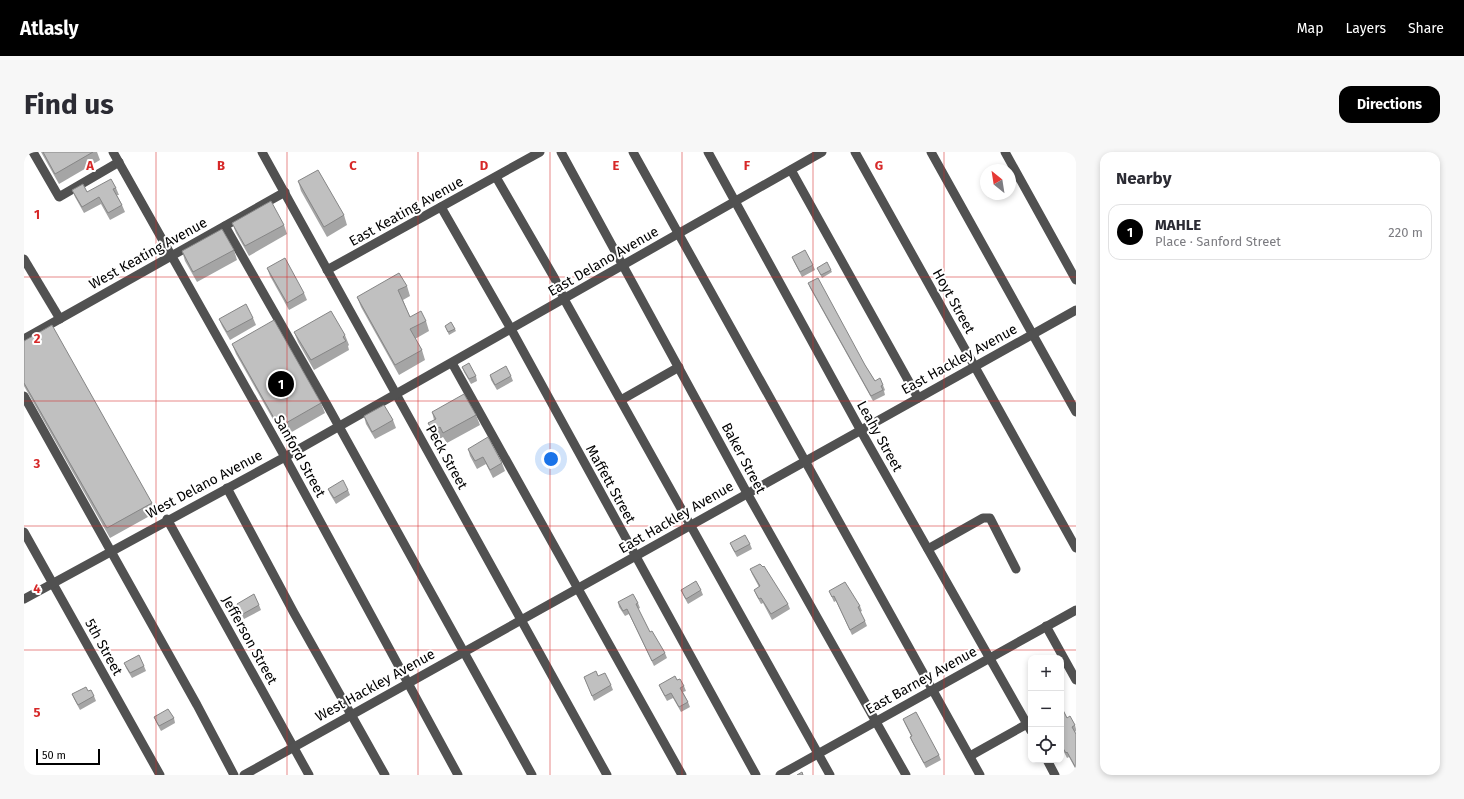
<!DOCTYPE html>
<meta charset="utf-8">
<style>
:root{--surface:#fff;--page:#f7f7f7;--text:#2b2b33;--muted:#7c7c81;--line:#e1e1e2;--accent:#000}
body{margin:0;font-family:"Fira Sans",sans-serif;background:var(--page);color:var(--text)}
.controls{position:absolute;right:12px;bottom:12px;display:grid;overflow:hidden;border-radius:8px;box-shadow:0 2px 6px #0003}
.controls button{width:36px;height:36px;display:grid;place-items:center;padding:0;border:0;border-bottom:1px solid var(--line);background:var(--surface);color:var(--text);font:20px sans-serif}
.compass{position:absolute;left:956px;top:12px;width:36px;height:36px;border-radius:50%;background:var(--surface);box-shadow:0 2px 6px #0003;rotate:330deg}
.scale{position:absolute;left:12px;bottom:10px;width:64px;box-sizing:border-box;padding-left:4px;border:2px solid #000;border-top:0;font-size:11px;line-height:14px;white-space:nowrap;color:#000;-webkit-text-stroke:3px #fff;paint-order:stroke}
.you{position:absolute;left:527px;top:307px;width:14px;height:14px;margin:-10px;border:3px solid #fff;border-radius:50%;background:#1a73e8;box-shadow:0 0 0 6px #1a73e833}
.badge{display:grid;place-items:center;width:26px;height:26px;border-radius:50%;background:var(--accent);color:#fff;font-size:13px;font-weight:700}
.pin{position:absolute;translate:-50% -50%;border:2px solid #fff;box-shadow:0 1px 4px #0006}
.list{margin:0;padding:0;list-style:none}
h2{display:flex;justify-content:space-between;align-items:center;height:52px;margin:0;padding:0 16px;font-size:17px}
h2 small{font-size:13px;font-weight:400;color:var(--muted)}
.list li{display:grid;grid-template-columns:26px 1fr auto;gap:12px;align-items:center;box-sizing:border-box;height:56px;margin:0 8px 8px;padding:0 8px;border:1px solid var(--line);border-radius:12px}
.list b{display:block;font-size:15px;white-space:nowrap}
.list p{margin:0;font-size:13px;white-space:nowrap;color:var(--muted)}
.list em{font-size:13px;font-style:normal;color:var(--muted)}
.icon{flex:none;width:22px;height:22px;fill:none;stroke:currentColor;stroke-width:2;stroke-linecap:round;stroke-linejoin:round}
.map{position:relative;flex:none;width:1052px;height:623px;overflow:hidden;border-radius:12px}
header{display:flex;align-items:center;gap:24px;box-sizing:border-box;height:56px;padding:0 20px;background:var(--accent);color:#fff}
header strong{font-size:19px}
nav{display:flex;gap:22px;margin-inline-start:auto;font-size:14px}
.intro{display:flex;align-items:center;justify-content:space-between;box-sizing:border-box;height:96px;padding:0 24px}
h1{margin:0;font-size:28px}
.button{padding:10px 18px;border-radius:12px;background:var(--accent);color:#fff;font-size:14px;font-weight:700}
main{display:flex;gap:24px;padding:0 24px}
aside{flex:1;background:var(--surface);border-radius:12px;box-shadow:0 2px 6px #0003}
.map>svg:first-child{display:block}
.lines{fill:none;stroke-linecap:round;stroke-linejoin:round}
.minor{stroke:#515151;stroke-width:9}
.wall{fill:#a5a5a5}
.building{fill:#c0c0c0;stroke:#868686}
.grid{fill:none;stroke:#d62828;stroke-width:1;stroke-opacity:0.55}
.labels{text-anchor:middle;stroke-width:4;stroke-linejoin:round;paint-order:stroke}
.street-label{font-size:14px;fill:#000;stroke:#fff}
.grid-label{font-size:13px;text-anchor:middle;font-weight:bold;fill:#d62828;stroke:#fff;stroke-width:4;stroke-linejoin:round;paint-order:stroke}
</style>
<header>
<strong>Atlasly</strong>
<nav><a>Map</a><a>Layers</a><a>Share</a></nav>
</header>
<div class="intro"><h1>Find us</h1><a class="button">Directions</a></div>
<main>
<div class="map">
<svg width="1052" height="623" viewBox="0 0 1052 623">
<rect width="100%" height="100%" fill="#fff"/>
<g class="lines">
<g class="minor">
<path d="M9,0L35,45L95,10"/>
<path d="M89,0L261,305L434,623"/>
<path d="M238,0L583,623"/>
<path d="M537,0L723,341L882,623"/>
<path d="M609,0L956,623"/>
<path d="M684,0L842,288L1007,579"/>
<path d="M831,0L1052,396"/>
<path d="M907,0L1052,260"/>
<path d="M981,0L1052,128"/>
<path d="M767,18L894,246"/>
<path d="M472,25L531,127L540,147L806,623"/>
<path d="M417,55L487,177L732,623"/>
<path d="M201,74L302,251L508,623"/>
<path d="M0,107L36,167"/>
<path d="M303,118L516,0"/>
<path d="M0,187L261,40"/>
<path d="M428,211L658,623"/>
<path d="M0,244L173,553L210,623"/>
<path d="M597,248L655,215"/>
<path d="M203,336L270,461L361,623"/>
<path d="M143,367L285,623"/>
<path d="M0,380L136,623"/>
<path d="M904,397L959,366H966L992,417"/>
<path d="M0,447L261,305L798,0"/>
<path d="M1022,474L1052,528"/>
<path d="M946,604L1003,572"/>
<path d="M1023,608L1031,623"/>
<path d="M220,623L1052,158"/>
<path d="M756,623L1052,458"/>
</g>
</g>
<g class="wall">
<path d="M17,0H73L76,8L35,32Z"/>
<path d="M274,29L320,63L323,73L303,85L277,39Z"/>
<path d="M92,36L95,43H93L98,53L101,60L86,68L77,52L60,61L51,45L48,38L63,40Z"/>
<path d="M208,71L260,73L263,82L225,104L212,81Z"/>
<path d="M210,98L213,108L173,130L161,109L158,99Z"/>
<path d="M768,105L789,113L791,118L778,125L770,110Z"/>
<path d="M243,116L280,141L283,148L265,158L246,124Z"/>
<path d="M793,116L807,118L808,120L798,126Z"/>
<path d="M784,131L841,213L851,229L859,233L861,238L860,239L861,243L849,249L786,136Z"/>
<path d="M383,134L386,144L379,148L386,165L402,169L405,179L391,187L398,198L401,208L375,223L337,155L333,145Z"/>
<path d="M229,166L232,173L206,188L198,174L195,167Z"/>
<path d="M421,174L431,177L432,179L425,183Z"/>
<path d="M270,180L321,183L325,193L324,194L325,198L290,218L274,190Z"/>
<path d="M0,189L128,351L131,361L86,386L0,234Z"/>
<path d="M208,192L297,251L301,261L259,285L212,202Z"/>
<path d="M438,215L452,224L453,229L447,232L440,220Z"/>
<path d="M466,223L487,224L489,229L473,238L467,228Z"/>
<path d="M408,260L452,263L456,273L423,291L419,285L412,289L408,281L404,271L410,268Z"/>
<path d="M340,264L369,268L372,276L351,287L342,272Z"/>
<path d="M444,297L478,311L481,319L469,326L462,312L453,317L446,304Z"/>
<path d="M304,337L324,338L326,343L312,352L306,342Z"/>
<path d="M706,391L726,392L728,397L713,405L708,396Z"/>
<path d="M739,415L764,452L766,457L748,468L739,451L737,452L732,443L730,438L735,435L728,422L726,417Z"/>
<path d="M657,438H677L679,443L664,452L659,443Z"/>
<path d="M805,439L836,454L838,459L836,460L841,469L843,474L828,483L812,449L810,450Z"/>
<path d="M594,450L614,451L616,456L614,457L626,480L641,501L643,506L630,514L605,462L601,464L595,455Z"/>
<path d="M213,452L235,453L237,458L220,467L215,457Z"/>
<path d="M100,511L120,514L122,519L108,526L102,516Z"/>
<path d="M574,524L587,533L589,538L570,549L560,525Z"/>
<path d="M653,528L660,534L662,539L659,540L664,550L666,555L657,560L649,546L643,549L637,538L635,533Z"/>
<path d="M64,539L70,544L72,549L56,558L50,547L48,542Z"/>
<path d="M1037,554L1043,566L1051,573L1052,577V579L1051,580L1052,582V618L1045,605L1043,606L1037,594L1038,591L1037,589Z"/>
<path d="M130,565L150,566L151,571L137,579L132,570Z"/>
<path d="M879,567L915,603L917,608L902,616L888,590L886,585L887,584L881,572Z"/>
</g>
<g class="building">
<path d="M19,0H69L31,22Z"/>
<path d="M294,18L320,63L300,75L274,29Z"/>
<path d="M87,27L92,36L89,37L98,53L84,61L75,45L58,55L48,38L59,32L63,40Z"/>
<path d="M247,49L260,73L221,94L208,71Z"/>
<path d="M198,77L210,98L169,120L158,99Z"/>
<path d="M781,98L789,113L776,120L768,105Z"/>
<path d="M261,106L280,141L263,151L243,116Z"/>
<path d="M803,110L807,118L797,123L793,116Z"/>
<path d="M375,121L383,134L374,138L386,165L397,159L402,169L386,177L398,198L371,213L333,145Z"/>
<path d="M794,126L841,213L851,229L856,226L859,233L857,234L859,238L847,244L784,131Z"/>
<path d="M222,152L229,166L203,180L195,167Z"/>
<path d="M307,159L321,183L319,185L322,189L287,208L270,180Z"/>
<path d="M250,168L297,251L255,275L208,192Z"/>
<path d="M427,170L431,177L424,180L421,174Z"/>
<path d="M28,173L128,351L83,376L0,231V189Z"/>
<path d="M445,211L452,224L445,227L438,215Z"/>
<path d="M482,214L487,224L471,233L466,223Z"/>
<path d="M440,242L452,263L419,281L416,275L409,279L404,271L412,267L408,260Z"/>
<path d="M360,253L369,268L348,280L340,264Z"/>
<path d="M464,285L478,311L466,318L459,305L451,309L444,297Z"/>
<path d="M319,328L324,338L310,346L304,337Z"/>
<path d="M721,383L726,392L711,400L706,391Z"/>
<path d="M736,412L739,415L740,414L764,452L747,462L737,446L735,447L730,438L736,434L726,417Z"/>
<path d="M672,429L677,438L662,447L657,438Z"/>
<path d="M821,430L836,454L834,455L841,469L826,478L810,444L808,445L805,439Z"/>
<path d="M230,442L235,453L219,462L213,452Z"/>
<path d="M609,442L614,451L612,452L626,480L628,479L641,501L628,509L603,457L599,459L594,450Z"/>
<path d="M115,503L120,514L106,521L100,511Z"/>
<path d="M572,519L574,524L581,521L587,533L568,544L560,525Z"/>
<path d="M651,524L653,528L656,527L660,534L656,536L664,550L655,555L647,541L641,544L635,533Z"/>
<path d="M62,535L64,539L67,538L70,544L54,553L48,542Z"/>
<path d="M1037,554L1043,566L1046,564L1051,573L1048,575L1052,582V616L1043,600L1042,601L1037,593V592L1039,591L1037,587Z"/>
<path d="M144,557L150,566L135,574L130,565Z"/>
<path d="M892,560L915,603L900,611L886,585L888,584L879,567Z"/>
<path d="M778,620L779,623H773Z"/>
</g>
<path class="grid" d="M132,0V623M263,0V623M394,0V623M526,0V623M658,0V623M789,0V623M920,0V623M0,125H1052M0,249H1052M0,374H1052M0,498H1052"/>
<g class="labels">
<g class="street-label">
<text transform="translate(382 59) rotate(-29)" y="5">East Keating Avenue</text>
<text transform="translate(124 101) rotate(-29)" y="5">West Keating Avenue</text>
<text transform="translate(579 109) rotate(-30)" y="5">East Delano Avenue</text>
<text transform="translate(930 149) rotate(61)" y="5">Hoyt Street</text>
<text transform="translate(935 207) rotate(-29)" y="5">East Hackley Avenue</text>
<text transform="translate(856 284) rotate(61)" y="5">Leahy Street</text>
<text transform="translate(276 304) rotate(61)" y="5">Sanford Street</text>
<text transform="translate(423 305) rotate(61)" y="5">Peck Street</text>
<text transform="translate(720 306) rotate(62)" y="5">Baker Street</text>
<text transform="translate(180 332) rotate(-28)" y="5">West Delano Avenue</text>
<text transform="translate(587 332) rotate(61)" y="5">Maffett Street</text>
<text transform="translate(652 365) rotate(-30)" y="5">East Hackley Avenue</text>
<text transform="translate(226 488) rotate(61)" y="5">Jefferson Street</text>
<text transform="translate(80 495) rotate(61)" y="5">5th Street</text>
<text transform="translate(897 528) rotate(-29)" y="5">East Barney Avenue</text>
<text transform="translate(351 533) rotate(-29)" y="5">West Hackley Avenue</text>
</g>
</g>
<g class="grid-label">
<text x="66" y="18">A</text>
<text x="197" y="18">B</text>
<text x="329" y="18">C</text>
<text x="460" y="18">D</text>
<text x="592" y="18">E</text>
<text x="723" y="18">F</text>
<text x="855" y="18">G</text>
<text x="13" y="67">1</text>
<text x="13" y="191">2</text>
<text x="13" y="316">3</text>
<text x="13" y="441">4</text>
<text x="13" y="565">5</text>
</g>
</svg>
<div class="controls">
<button>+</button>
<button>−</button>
<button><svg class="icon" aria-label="locate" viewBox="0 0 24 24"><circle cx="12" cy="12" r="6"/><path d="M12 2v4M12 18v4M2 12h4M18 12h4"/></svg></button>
</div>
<svg class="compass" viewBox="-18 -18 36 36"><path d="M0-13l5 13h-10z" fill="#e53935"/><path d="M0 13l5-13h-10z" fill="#7c7c81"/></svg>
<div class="scale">50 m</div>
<div class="you"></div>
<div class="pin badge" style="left:257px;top:232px">1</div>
</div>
<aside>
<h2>Nearby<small></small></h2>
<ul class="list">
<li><span class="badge">1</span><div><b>MAHLE</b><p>Place · Sanford Street</p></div><em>220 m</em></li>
</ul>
</aside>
</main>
